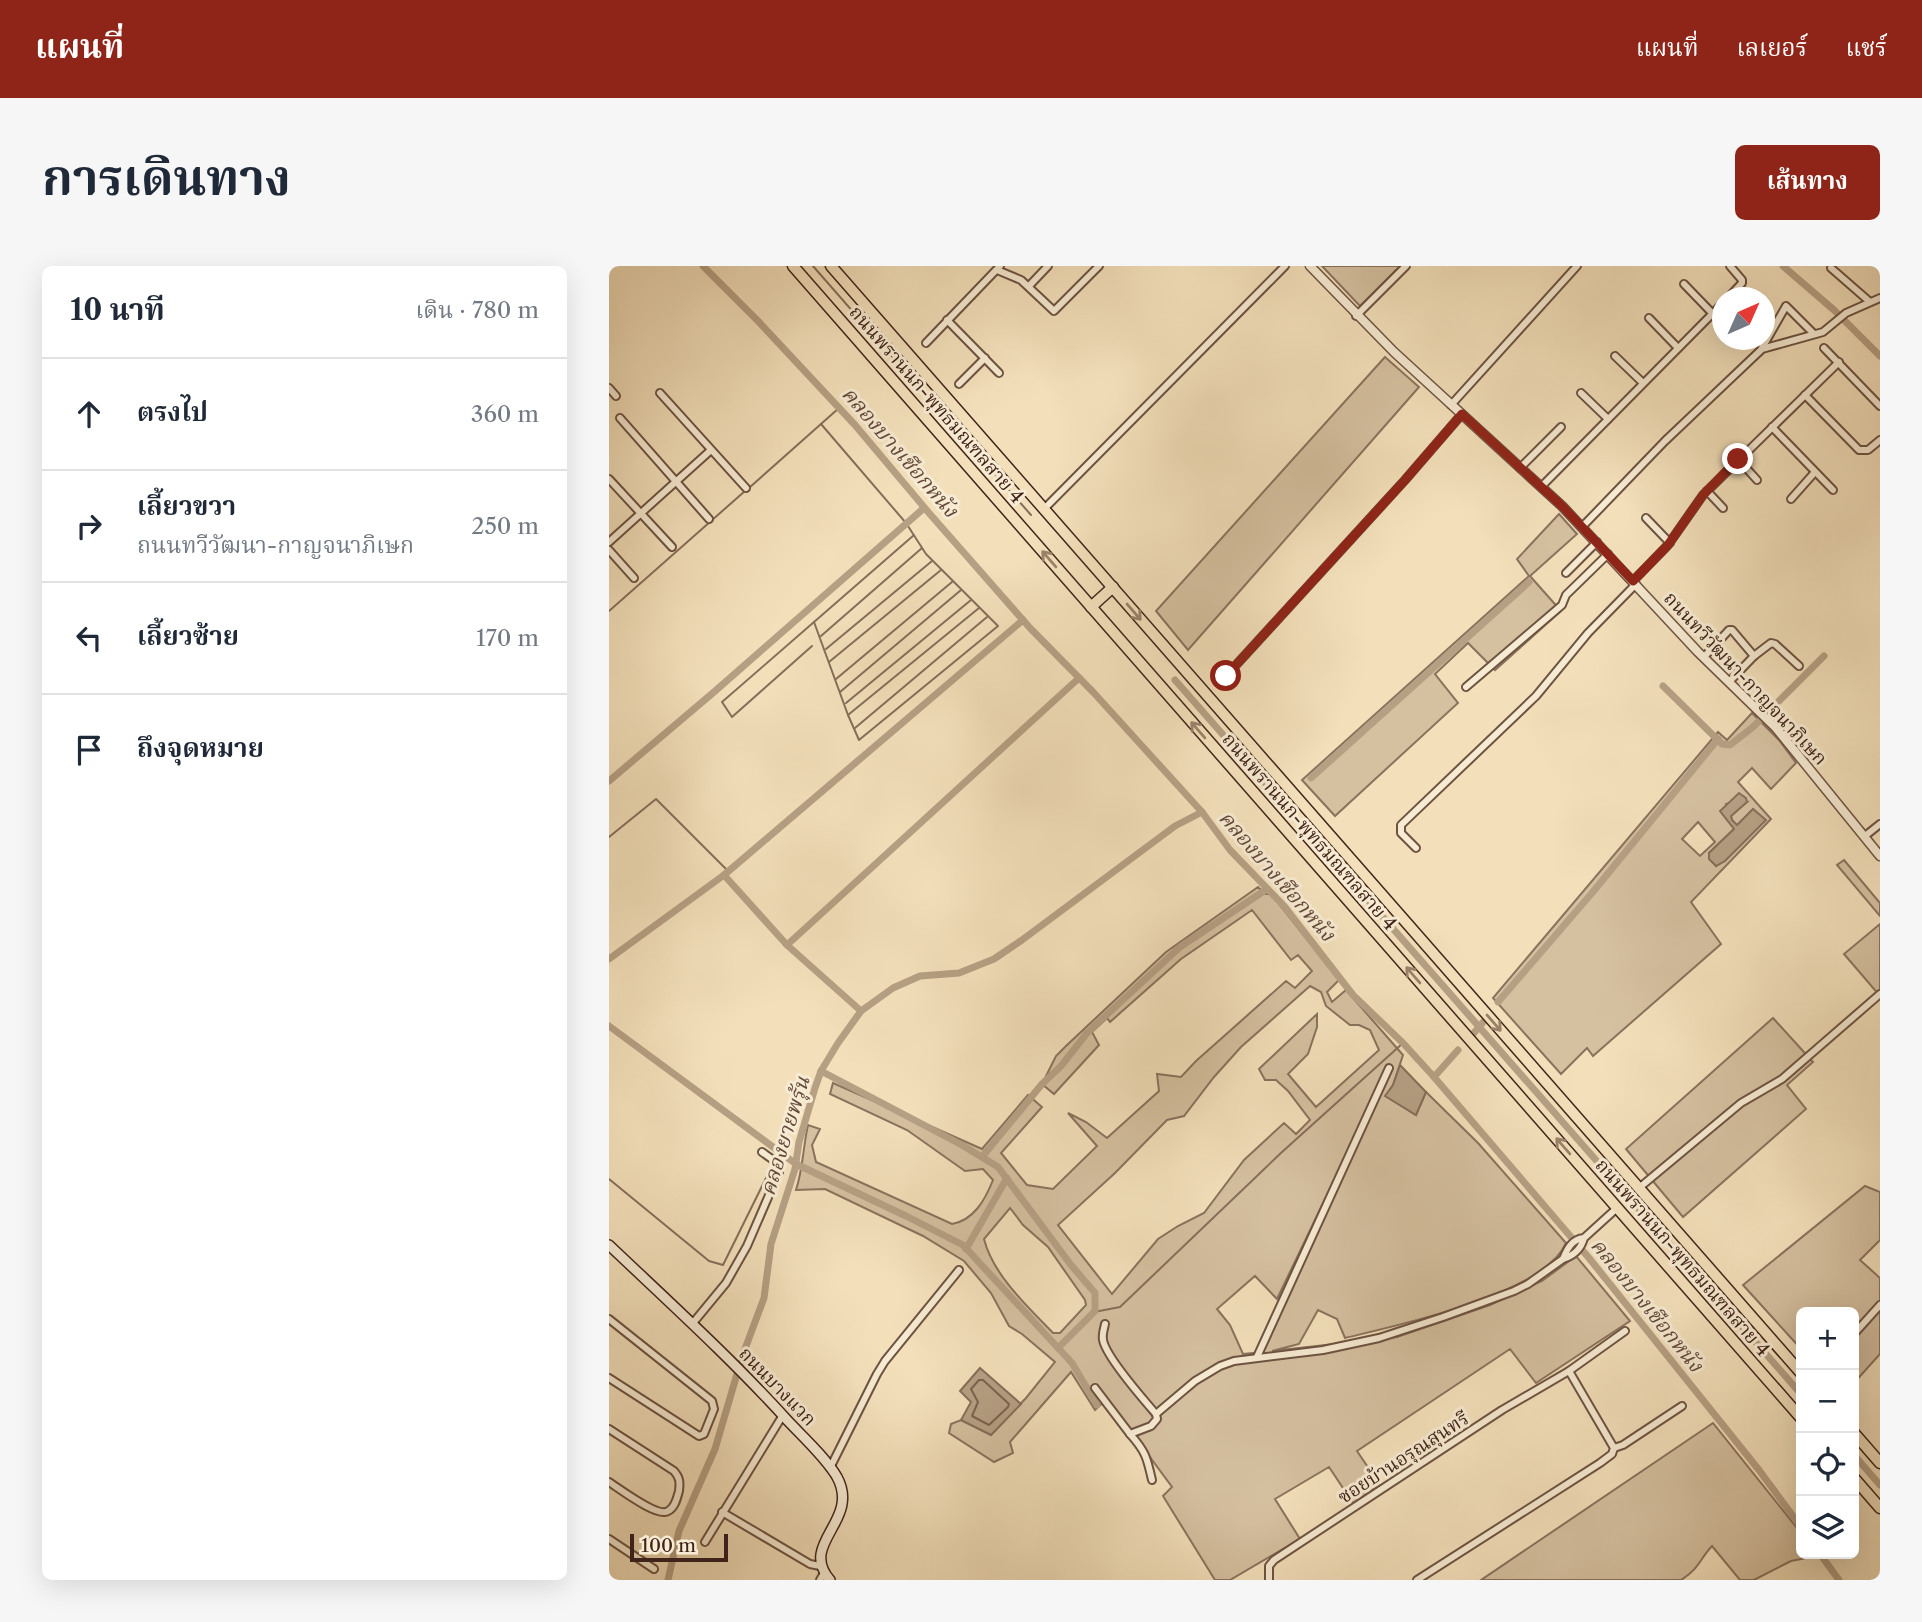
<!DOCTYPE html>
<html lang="th">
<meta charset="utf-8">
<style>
:root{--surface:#fff;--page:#f6f6f7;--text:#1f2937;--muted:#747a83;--line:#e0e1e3;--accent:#8f2418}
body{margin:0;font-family:"Libre Caslon Text","Noto Serif Thai",serif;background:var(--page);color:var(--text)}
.controls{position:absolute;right:21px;bottom:21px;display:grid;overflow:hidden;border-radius:10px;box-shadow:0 7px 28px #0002}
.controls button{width:63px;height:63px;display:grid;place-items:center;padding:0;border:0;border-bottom:2px solid var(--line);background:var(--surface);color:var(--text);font:35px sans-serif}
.compass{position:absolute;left:1103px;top:21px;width:63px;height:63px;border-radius:50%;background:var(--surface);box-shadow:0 7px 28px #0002;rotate:45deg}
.scale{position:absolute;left:21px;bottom:18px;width:98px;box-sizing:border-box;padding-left:7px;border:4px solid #40241a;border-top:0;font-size:19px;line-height:24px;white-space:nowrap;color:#40241a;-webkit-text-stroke:5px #f7ebd3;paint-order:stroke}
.stop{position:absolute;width:21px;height:21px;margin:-16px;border:5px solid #8f2418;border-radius:50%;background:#fff}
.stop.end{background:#8f2418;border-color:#fff;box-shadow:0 2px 7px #0008}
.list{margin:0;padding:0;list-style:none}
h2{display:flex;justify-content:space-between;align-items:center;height:91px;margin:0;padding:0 28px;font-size:30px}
h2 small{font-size:23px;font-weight:400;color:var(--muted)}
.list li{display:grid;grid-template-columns:46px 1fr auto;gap:21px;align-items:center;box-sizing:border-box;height:112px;padding:0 28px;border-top:2px solid var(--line)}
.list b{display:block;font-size:26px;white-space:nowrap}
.list p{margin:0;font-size:23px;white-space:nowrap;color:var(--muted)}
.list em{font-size:23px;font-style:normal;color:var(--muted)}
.icon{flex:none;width:38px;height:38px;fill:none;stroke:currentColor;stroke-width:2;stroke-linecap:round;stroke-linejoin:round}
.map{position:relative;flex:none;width:1271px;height:1314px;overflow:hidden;border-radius:10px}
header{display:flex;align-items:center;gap:42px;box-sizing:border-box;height:98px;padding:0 35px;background:var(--accent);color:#fff}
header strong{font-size:33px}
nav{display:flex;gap:38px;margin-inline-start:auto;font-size:24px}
.intro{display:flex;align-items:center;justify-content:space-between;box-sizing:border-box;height:168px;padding:0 42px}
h1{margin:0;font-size:49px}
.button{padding:18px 32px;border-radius:10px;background:var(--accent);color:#fff;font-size:24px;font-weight:700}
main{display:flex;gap:42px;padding:0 42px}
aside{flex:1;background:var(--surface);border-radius:10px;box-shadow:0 7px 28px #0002}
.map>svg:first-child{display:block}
.green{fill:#d5c0a0;stroke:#8a725d;stroke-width:2;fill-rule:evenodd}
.water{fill:#b6a084;stroke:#876e5a;stroke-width:2}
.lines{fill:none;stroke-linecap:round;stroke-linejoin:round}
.shore{stroke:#7b624f;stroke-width:2}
.stream{stroke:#876e5a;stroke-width:2}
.canal{stroke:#b6a084;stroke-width:7}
.minor-casing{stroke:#6d5342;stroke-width:10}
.tertiary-casing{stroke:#6d5342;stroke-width:11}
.secondary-casing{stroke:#40241a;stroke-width:12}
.primary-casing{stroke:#40241a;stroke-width:13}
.minor{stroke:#f7ebd3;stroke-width:6}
.tertiary{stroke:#f7ebd3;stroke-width:8}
.secondary{stroke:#f7ebd3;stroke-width:9}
.primary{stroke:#f3e0bb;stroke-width:10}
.oneway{stroke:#9a826a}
.route{stroke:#8f2418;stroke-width:9}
.labels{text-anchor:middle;stroke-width:6;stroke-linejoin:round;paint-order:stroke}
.street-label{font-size:19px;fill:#40241a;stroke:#f7ebd3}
.water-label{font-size:21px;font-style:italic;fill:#63493a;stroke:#f7ebd3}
</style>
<header>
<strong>แผนที่</strong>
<nav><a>แผนที่</a><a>เลเยอร์</a><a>แชร์</a></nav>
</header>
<div class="intro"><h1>การเดินทาง</h1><a class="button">เส้นทาง</a></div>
<main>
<aside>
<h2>10 นาที<small>เดิน · 780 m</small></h2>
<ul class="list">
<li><svg class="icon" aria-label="ahead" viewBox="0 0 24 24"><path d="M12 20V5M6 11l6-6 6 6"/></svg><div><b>ตรงไป</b></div><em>360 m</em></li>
<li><svg class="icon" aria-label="right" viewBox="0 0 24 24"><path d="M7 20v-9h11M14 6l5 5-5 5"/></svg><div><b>เลี้ยวขวา</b><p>ถนนทวีวัฒนา-กาญจนาภิเษก</p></div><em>250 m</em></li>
<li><svg class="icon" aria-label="left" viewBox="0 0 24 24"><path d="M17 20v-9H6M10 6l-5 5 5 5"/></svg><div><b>เลี้ยวซ้าย</b></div><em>170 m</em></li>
<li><svg class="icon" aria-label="arrive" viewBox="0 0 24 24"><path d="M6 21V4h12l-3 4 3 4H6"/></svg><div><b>ถึงจุดหมาย</b></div></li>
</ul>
</aside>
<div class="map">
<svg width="1271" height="1314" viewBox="0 0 1271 1314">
<rect width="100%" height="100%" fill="#f3e0bb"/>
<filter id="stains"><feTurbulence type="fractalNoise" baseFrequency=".00286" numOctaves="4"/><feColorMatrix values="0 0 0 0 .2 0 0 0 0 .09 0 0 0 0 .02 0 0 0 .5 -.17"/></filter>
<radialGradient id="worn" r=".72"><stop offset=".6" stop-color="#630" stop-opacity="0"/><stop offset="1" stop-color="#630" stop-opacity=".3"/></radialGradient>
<g class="green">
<path d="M713,0H791L751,40Z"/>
<path d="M776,91L810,121L579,384L547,345Z"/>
<path d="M950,248L968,268L921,310L952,345L886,404L859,377L826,408L849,437L726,550L693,514L920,310L908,293Z"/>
<path d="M1143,447L1170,474L1187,497L1162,523L1143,502L1129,516L1162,553L1082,636L1112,678L984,790L978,782L952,808L884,732L1109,466L1118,474ZM1138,536L1122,550L1123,554L1128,560L1144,543L1156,554L1116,594L1107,600L1100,587L1125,563L1117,538ZM1089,556L1106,576L1091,590L1073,573Z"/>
<path d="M1235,594L1271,637V650L1228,599Z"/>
<path d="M649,621L656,628H662L730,714L718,726L723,736L737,724L794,789L784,819L777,830L807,849L817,826L869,877L957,977C935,1029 788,1059 736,1072L728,1053L709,1044L690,1078L663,1085L788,1071L881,1039L933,1015L967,990L1021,1055L927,1117L901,1083L748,1185L771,1219L744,1237L720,1201L666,1233L691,1273L621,1314H606L554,1230L563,1221L498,1133L486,1144L462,1106L401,1176L404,1187L385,1196L340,1167L342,1158L352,1154L382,1169L417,1132L446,1096L413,1068L400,1060L382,1027L355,995L314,970L216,923L187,924C194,903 194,881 199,859L211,863L203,879L207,896L343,958C365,954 376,934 384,914L374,903L356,905L298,864L221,828L224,817L373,883L419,829L433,841L392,887L418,919L444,923L488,880L459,847L477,856L498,872L550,825L548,808L572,811L587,795L677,715L686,722L703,705L689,689L682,694L643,644L572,693L501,756L498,752L483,766L490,779L445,828L433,818L447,790L457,780L557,686ZM701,720L712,726L717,740L741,759H750L761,764L770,784L707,841L679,808L699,788L708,761V748L650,803L656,814H667L679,825L701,854L687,868L675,857L635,894L595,947L569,960L549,973L503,1028L449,959L506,907L558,854L575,850L605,811L632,781ZM744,875L726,927L654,1086L634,1088L621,1059L608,1043L646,1010L668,1033ZM401,942L414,959L439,981L476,1034L477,1039L451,1067H444C419,1041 384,1009 375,973Z"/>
<path d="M1271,658V730L1235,688Z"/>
<path d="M1164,752L1204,796L1178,819L1197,843L1074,951L1017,883Z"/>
<path d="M1256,920L1271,926V974L1251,994L1271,1012V1088L1245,1117V1046H1192V1083L1134,1019Z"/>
<path d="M1104,1157L1192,1267V1288H1199L1198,1292L1182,1295L1145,1314H1131L1103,1280C1090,1294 1090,1303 1072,1314H872Z"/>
</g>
<g class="water">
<path d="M1130,527L1137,532L1138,536L1122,550L1123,554L1128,559L1144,543L1157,554L1116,595L1107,600L1100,593V587L1125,563L1111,545Z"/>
<path d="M791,799L817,826L807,849L776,830L784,819Z"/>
<path d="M371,1102L412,1138L382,1169L352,1154L362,1136L351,1125Z"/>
</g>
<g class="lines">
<path class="shore" d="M370,1114H374L400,1138L399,1141L380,1159L363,1150L369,1136L362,1123Z"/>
<g class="stream">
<path d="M204,0L422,249"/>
<path d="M212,158L297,257L317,288L389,360L250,474L239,449L205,356L305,269"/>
<path d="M140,222L230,142"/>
<path d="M0,345L136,225"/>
<path d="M212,370L313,282"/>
<path d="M203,380L123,451L113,436L205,356"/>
<path d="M217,383L323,295"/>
<path d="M220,396L332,304"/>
<path d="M227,413L343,316"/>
<path d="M231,426L352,324"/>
<path d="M237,437L362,334"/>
<path d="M239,449L370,342"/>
<path d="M246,462L378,351"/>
<path d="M0,571L47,533L119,605"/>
<path d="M0,913L100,995L114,999L161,904"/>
<path d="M485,1046L511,1041L673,886L794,777"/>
</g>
<g class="canal">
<path d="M94,0L149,55L246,159L320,247L421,362L485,427L543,491L593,546L621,584L675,640L744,729L794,777L825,811L980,992L1150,1204L1192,1261"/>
<path d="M1174,0L1225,44L1271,90"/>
<path d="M566,414L1192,1128"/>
<path d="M1054,420L1113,478L1121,479L1144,461L1215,390"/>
<path d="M702,512L920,316"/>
<path d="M0,515L105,426L315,242"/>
<path d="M115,609L178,679L252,745"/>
<path d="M178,679L470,412"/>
<path d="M0,693L115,609L414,354"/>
<path d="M889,736L983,627L1109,473"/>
<path d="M0,760L187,898L297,950L354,979L463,1097L488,1139"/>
<path d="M864,768L876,754"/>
<path d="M212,805L353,879L389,901L462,999L486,1027V1045L449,1082"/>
<path d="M825,811L849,784"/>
<path d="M373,891L433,818L452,800L478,767L571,681L658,623"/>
<path d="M357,983L398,912"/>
<path d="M1245,1189L1271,1219"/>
<path d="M1211,1288L1230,1314"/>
<path d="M59,1314L70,1265L106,1183L133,1091L155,1032L162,978L186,903L190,876L206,822L212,805L229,777L252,745L284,722L311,710L350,707L385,693L413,674L566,560L593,546"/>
</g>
<g class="minor-casing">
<g id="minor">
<path d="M1222,2L1261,36"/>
<path d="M388,4L412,14L445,45L490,0"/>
<path d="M1075,18L1103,47"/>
<path d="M420,20L439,0"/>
<path d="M1119,32L1133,17V14L1121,0"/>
<path d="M747,50L797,0"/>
<path d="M1040,52L1069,82"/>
<path d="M338,54L390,107"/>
<path d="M317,77L391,0"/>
<path d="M1153,82L1177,40L1205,68"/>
<path d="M1215,82L1271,140"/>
<path d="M1006,90L1034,117"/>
<path d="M350,118L376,92"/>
<path d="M0,122L7,130"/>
<path d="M51,127L137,222"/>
<path d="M972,127L999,153"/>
<path d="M1196,129L1250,184H1259L1271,174"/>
<path d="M842,139L968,0"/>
<path d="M11,152L100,253"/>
<path d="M1163,161L1224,224"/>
<path d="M1129,193L1148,214"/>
<path d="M911,202L952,161"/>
<path d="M0,213L63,281"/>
<path d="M932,221L1114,37"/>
<path d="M1098,225L1114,242"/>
<path d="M1182,233L1206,206"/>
<path d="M435,243L676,0"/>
<path d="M1037,252L1061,277"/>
<path d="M973,261L1056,175L1153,83L1214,66L1237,47L1271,32"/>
<path d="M0,276L102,184"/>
<path d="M0,284L25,312"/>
<path d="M957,307L988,276"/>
<path d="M1024,315L1059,279L1094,229L1230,96"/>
<path d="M1095,391L1120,364H1123L1145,390"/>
<path d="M617,410L796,214L853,148"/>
<path d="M1120,416L1145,390L1162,377L1166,378L1190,400"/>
<path d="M857,421L953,339L957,329L999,288"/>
<path d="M1256,570L1271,558"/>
<path d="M807,582L792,567V559L927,430L979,367L1027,318"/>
<path d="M1030,922L1132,837L1173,813L1271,728"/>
<path d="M975,972C963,973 958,983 954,993C964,990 972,983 975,972L1008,942"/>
<path d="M0,1053L103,1135L105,1143L95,1168L90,1170L0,1112"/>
<path d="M84,1057L117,1017L138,980L170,906C170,896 161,892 153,886"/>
<path d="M496,1058C495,1063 493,1068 494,1074C497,1091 534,1133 547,1148"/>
<path d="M1245,1068L1271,1039"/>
<path d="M648,1091L780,802"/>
<path d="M486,1122L521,1168L542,1160L548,1153L547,1148L586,1115L611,1100L625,1095L714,1084L770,1072L834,1051L905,1025L919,1018L954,993"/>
<path d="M0,1163L65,1205C71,1212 71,1216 70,1225C68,1232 66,1242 59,1245C49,1252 11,1223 0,1216"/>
<path d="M521,1168C537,1186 538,1192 543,1214"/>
<path d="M1005,1182L1014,1179L1073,1140"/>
<path d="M221,1202L268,1108L276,1095L350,1004"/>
<path d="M113,1246L201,1298L211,1300"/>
<path d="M0,1273L45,1303"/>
<path d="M96,1276L174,1149"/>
<path d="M211,1314L215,1307"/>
<path d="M660,1314V1300L665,1294L893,1144L960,1105L1016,1065"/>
<path d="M808,1314L991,1197L1003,1188L1005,1182L960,1105"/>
</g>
</g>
<g class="tertiary-casing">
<path id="tertiary" d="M701,0L785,86L953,240L1089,386L1167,462L1271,590"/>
</g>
<g class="secondary-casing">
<path id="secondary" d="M0,979C61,1037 123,1093 179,1155C195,1172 217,1192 228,1211C252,1255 189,1277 221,1314"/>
</g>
<g class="primary-casing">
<g id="primary">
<path d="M184,0L1192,1152"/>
<path d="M222,0L1192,1107"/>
<path d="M482,341L504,321"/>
<path d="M1245,1167L1271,1197"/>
<path d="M1245,1212L1271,1242"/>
</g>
</g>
<use href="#minor" class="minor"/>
<use href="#tertiary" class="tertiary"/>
<use href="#secondary" class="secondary"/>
<use href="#primary" class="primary"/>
</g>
<defs><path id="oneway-shaft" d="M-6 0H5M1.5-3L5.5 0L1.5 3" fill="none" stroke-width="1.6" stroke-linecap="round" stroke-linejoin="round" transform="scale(1.75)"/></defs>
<g class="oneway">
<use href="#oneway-shaft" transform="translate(440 293) rotate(-131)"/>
<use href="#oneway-shaft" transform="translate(525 346) rotate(49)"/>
<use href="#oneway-shaft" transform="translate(589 464) rotate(-131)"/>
<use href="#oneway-shaft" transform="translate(804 709) rotate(-131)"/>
<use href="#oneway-shaft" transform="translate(885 757) rotate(49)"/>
<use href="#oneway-shaft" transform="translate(954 880) rotate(-131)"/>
</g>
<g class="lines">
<path class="route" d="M617,410L796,214L853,148L953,240L1024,315L1059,279L1094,229L1129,193"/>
</g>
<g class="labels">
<g class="street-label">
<text transform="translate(328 138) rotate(49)" y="7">ถนนพรานนก-พุทธมณฑลสาย 4</text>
<text transform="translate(1137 412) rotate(47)" y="7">ถนนทวีวัฒนา-กาญจนาภิเษก</text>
<text transform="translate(701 565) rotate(49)" y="7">ถนนพรานนก-พุทธมณฑลสาย 4</text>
<text transform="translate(1074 991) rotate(49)" y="7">ถนนพรานนก-พุทธมณฑลสาย 4</text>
<text transform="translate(169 1120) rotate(46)" y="7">ถนนบางแวก</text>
<text transform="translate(794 1191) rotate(-33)" y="7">ซอยบ้านอรุณสุนทรี</text>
</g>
<g class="water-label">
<text transform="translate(291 186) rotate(49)" y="7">คลองบางเชือกหนัง</text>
<text transform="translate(668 610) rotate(49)" y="7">คลองบางเชือกหนัง</text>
<text transform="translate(176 870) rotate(-73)" y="7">คลองยายพรุ้น</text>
<text transform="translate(1038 1039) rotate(51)" y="7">คลองบางเชือกหนัง</text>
</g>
</g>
<rect width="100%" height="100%" filter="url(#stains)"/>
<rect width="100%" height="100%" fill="url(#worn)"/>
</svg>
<div class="controls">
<button>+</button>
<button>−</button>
<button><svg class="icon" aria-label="locate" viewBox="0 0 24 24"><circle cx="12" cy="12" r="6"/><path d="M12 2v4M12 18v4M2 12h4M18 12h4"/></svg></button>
<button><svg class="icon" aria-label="layers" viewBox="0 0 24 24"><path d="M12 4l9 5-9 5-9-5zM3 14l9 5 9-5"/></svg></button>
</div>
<svg class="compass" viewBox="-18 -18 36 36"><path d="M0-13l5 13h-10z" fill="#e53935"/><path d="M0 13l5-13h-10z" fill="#747a83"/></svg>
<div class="scale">100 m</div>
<div class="stop" style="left:617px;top:410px"></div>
<div class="stop end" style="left:1129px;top:193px"></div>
</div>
</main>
